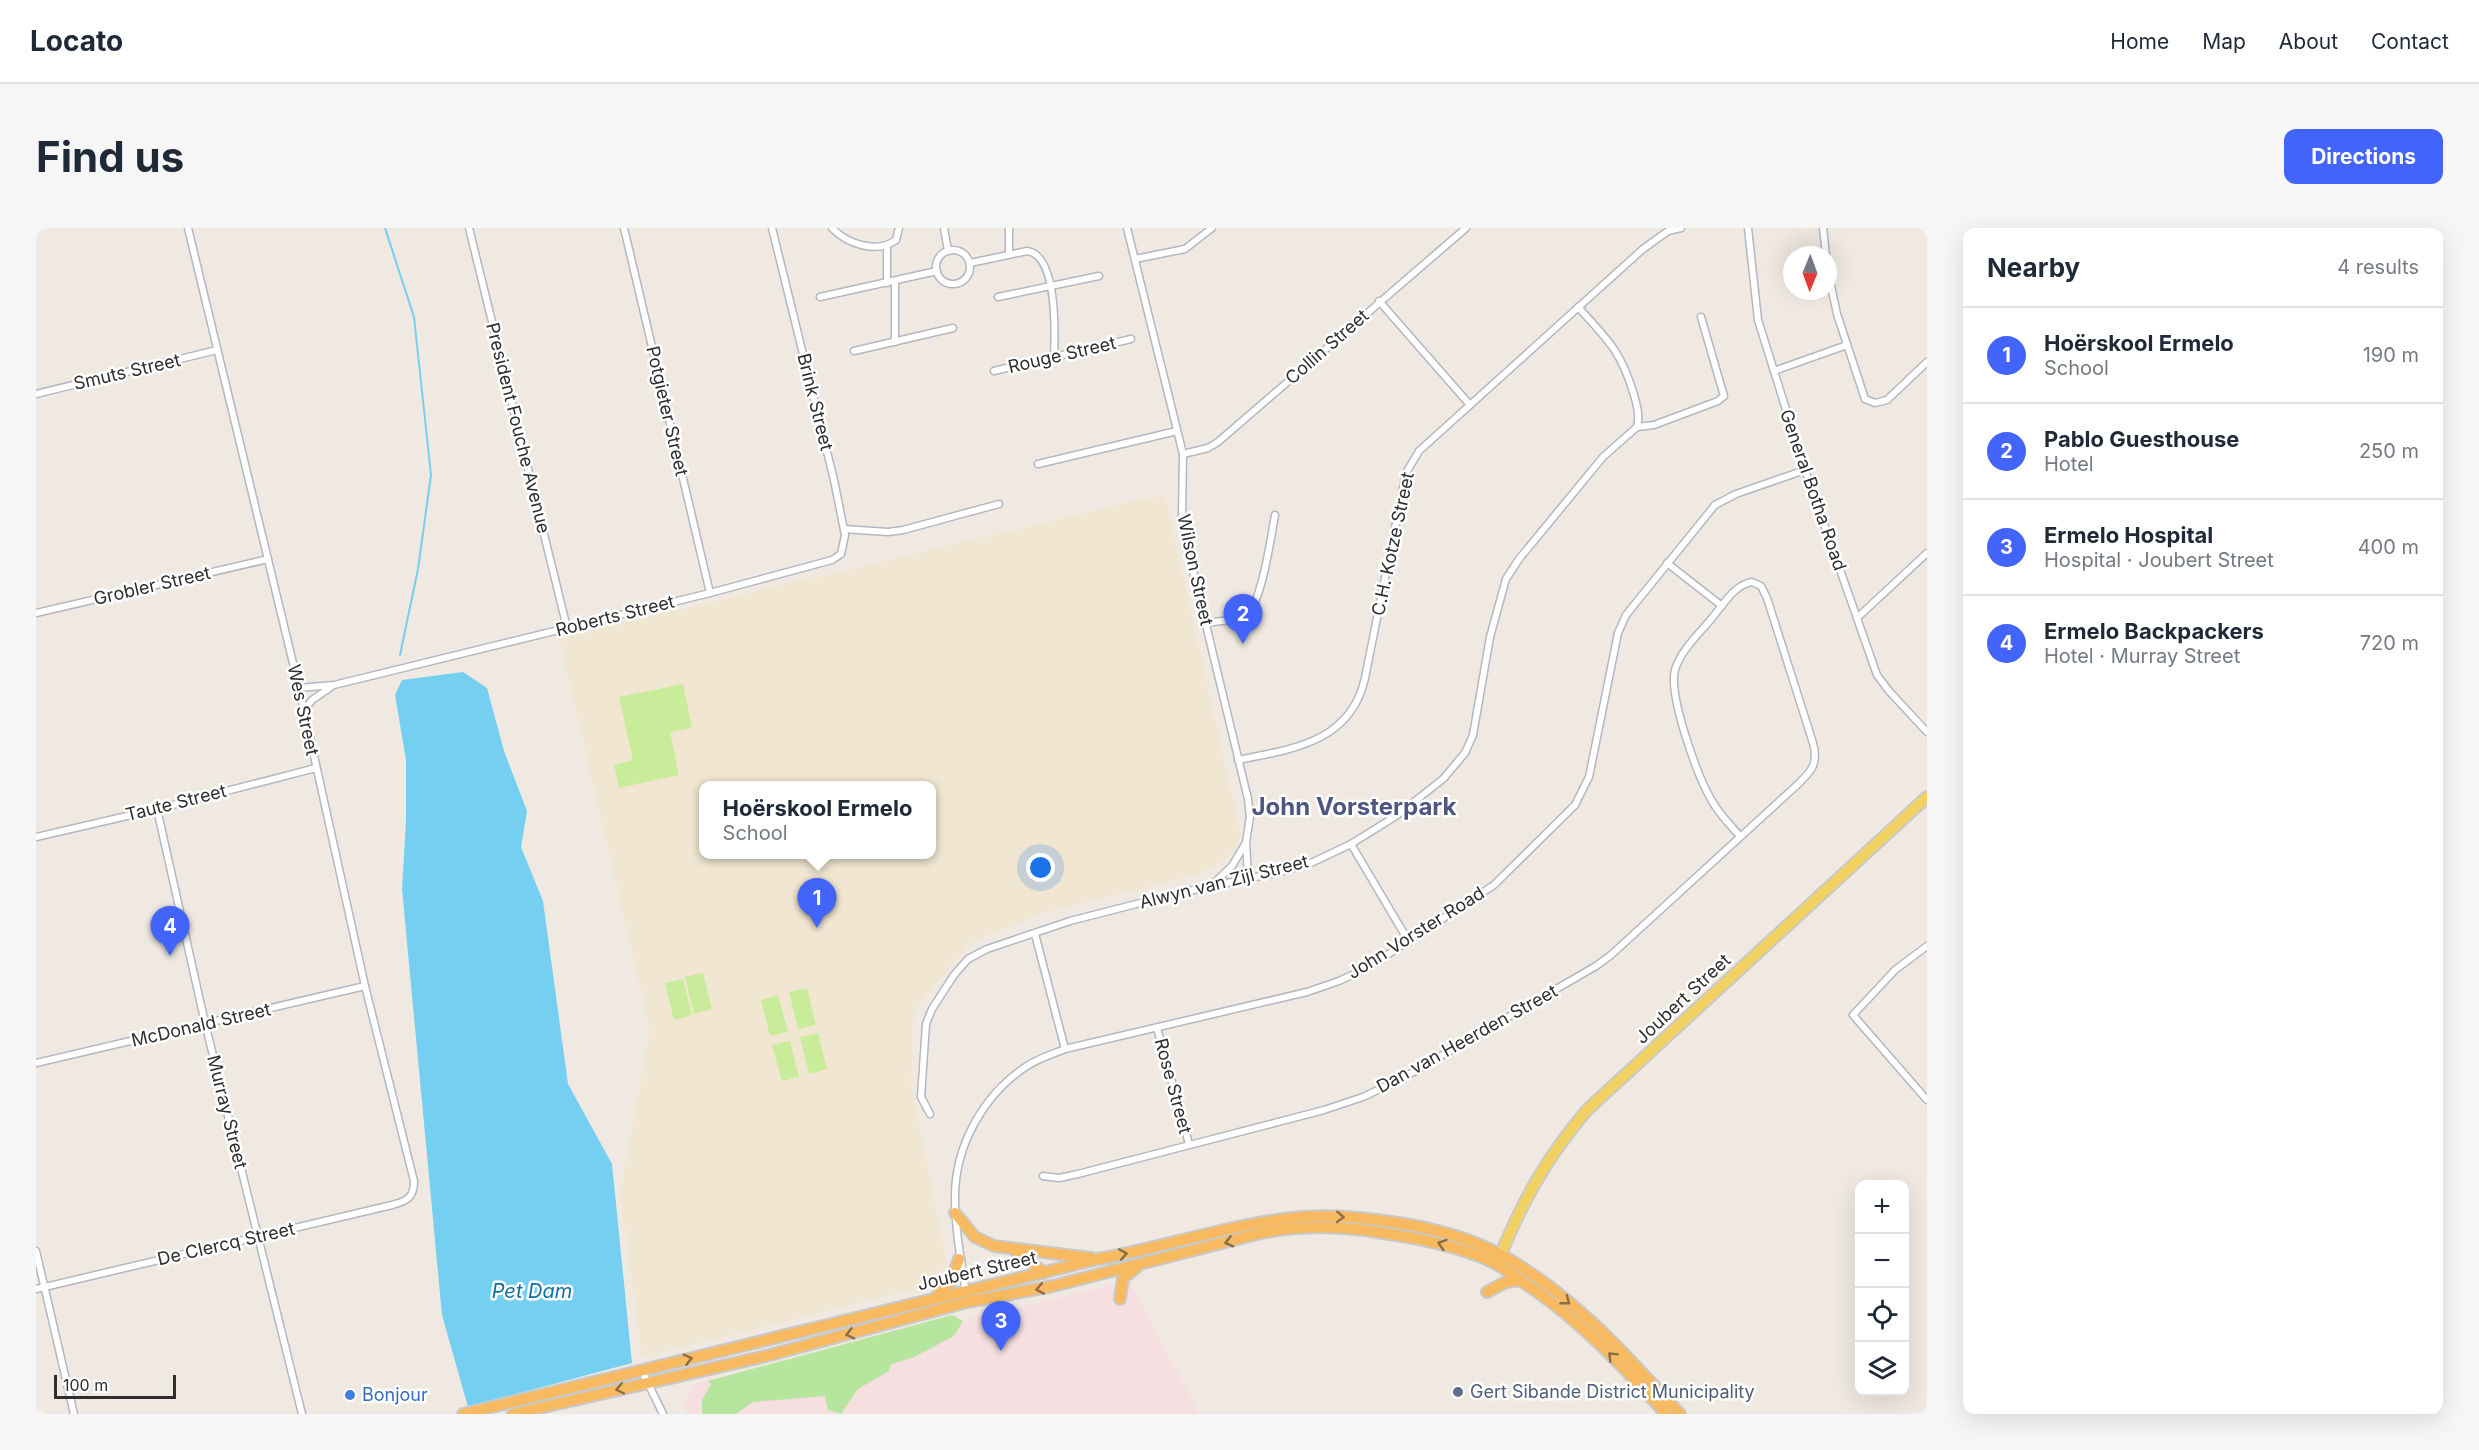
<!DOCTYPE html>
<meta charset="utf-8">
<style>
:root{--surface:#fff;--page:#f6f6f7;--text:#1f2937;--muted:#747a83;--line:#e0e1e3;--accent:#4264fb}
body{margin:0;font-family:Inter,sans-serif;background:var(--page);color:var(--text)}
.controls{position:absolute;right:18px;bottom:18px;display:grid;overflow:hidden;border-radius:12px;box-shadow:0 6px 24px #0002}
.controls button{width:54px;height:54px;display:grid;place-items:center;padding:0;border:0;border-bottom:2px solid var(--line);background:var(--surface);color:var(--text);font:30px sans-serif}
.compass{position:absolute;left:1747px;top:18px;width:54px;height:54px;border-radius:50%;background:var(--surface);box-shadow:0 6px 24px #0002;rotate:181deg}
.scale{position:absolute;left:18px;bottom:15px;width:122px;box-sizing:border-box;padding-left:6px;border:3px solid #2e2e2e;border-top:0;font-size:16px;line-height:21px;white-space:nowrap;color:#2e2e2e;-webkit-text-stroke:4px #fff;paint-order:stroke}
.you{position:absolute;left:1005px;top:640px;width:21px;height:21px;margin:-15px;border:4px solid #fff;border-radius:50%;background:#1a73e8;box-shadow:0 0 0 9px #1a73e833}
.badge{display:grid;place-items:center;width:39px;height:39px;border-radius:50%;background:var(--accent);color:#fff;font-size:20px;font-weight:700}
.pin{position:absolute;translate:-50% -50px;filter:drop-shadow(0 2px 3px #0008)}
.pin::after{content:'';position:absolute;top:32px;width:21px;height:18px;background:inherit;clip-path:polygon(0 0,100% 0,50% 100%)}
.popup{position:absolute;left:663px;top:553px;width:237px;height:78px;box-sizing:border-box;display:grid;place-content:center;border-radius:12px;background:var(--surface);filter:drop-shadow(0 2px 4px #0005);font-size:20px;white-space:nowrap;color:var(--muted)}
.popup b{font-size:22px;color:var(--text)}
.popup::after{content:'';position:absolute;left:50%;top:100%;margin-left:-12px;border:12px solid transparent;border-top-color:var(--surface)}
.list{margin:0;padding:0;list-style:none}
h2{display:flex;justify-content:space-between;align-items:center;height:78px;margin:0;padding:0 24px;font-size:26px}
h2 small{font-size:20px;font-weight:400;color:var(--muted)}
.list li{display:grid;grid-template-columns:39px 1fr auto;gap:18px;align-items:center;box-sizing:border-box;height:96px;padding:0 24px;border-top:2px solid var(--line)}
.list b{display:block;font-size:22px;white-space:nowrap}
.list p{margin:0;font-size:20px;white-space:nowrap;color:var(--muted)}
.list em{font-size:20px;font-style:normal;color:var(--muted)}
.icon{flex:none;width:33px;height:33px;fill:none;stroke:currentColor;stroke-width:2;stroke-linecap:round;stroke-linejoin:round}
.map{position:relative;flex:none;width:1891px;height:1186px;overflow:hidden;border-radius:12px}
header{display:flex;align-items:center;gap:36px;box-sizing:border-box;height:84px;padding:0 30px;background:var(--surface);border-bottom:2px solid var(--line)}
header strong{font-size:28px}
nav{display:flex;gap:33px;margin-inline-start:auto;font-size:21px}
.intro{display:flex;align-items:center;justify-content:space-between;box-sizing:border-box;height:144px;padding:0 36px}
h1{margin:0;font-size:42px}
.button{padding:15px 27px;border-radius:12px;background:var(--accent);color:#fff;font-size:21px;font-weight:700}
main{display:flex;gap:36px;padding:0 36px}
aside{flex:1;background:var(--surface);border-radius:12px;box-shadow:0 6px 24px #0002}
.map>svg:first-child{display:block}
.education{fill:#f0e6d1;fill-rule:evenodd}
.medical{fill:#f5dfe0}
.green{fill:#b6e59e}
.pitch{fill:#c9ec9a}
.water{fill:#75cff0}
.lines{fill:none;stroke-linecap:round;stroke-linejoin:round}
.stream{stroke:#75cff0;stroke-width:2}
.minor-casing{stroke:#b4b7c1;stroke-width:9}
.primary-casing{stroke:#c9c9c9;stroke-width:14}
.trunk-casing{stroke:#c9c9c9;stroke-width:14}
.minor{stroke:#fff;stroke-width:6}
.primary{stroke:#f2d163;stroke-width:10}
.trunk{stroke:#f8ba60;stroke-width:10}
.oneway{stroke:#896d44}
.service-dot{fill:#5c6f8a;stroke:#fff;stroke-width:2}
.shop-dot{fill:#3f7fe0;stroke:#fff;stroke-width:2}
.labels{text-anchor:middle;stroke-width:5;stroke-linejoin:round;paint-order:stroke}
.street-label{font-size:18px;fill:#2e2e2e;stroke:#fff}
.service-label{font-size:18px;fill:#4e5e75;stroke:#fff;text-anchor:start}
.shop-label{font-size:18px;fill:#366cbe;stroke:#fff;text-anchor:start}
.water-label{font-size:20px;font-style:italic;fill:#0d6fa3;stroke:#fff}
.district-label{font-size:24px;font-weight:bold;fill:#4d5680;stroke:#fff}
</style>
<header>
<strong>Locato</strong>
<nav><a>Home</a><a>Map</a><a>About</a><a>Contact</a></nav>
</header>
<div class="intro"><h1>Find us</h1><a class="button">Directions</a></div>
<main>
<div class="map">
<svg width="1891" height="1186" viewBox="0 0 1891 1186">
<rect width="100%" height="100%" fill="#efe9e1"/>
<path class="education" d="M1129,266L1205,608L1195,627L1163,647L1008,685L934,715L878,782L875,858L911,1036L884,1060L606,1129L584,966L614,802L523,410ZM667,558H895V626H667Z"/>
<path class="medical" d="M1094,1053L1163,1186H652L647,1177L656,1157Z"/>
<path class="green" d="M916,1087L927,1093L918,1108L876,1130L855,1136L853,1143L822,1161L805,1186L792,1182L789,1168L717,1174L700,1186H666V1172L675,1156L672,1153Z"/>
<g class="pitch">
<path d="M647,456L656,500L634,504L643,547L583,560L578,537L597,532L583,469Z"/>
<path d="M667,745L676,781L658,786L649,749Z"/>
<path d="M647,751L656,787L638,792L629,755Z"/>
<path d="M771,760L780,797L762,801L753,764Z"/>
<path d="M742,767L752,804L734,808L725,772Z"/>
<path d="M782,805L791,841L773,846L764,809Z"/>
<path d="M754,813L763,849L746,853L736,817Z"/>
</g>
<path class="water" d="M427,444L451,460L468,523L491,583L485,619L507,673L532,856L576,936L596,1135L432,1179L406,1087L366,661L370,593V532L359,467L366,452Z"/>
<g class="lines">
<path class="stream" d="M349,0L378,89L395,247L382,341L364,427"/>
<g class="minor-casing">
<g id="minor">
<path d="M433,0L531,400"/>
<path d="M588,0L674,365"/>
<path d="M796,0C811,16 841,26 860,12L863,0"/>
<path d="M908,0L912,23"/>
<path d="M1091,0L1147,226L1146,289L1150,314L1212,571L1214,589L1210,614L1212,649"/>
<path d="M1712,0L1722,92L1769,242L1841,447L1853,463L1891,504"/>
<path d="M1787,0L1790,27"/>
<circle cx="917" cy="39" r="17"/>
<path d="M973,26V0"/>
<path d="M1099,31L1149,21L1176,0"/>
<path d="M934,35L991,23C1022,27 1019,106 1018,130"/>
<path d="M1792,44L1801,86L1829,171L1839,175L1851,172L1891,134"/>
<path d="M859,54V114"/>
<path d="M851,55V17"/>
<path d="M784,69L901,43"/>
<path d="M962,69L1063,48"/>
<path d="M1343,73L1434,177"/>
<path d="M818,123L917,100"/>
<path d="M958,143L1095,111"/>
<path d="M1738,143L1811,117"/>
<path d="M0,166L181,122"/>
<path d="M1601,199L1618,197L1682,173L1688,168L1665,89"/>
<path d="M1147,226L1172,220L1182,214L1430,0"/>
<path d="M1002,236L1141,203"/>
<path d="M808,301L852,304L867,302L963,276"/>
<path d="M1631,335L1686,378"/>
<path d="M0,385L232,331"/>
<path d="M1821,390L1891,325"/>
<path d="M1170,395C1182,393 1200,393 1211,386C1226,374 1235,308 1239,287"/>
<path d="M263,460L298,457L674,365L796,332L805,326L809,307L798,252L736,0"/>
<path d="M267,484L276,472L295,459"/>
<path d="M1202,532C1257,521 1315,514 1329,450L1370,245L1383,223L1607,21L1632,3L1645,0"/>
<path d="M121,581L169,795L266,1186"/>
<path d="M0,609L121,581L280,540"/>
<path d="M1315,616L1373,714"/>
<path d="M1176,657L1196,638L1209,616"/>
<path d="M999,706L1029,821"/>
<path d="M1891,718L1859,742L1817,787L1891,872"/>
<path d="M1121,800L1153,916"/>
<path d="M0,835L329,758"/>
<path d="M894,886L885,869L890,796L896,781L918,747L932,731L951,721L1034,693L1143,665L1244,644L1275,635L1315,616L1360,588L1407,551L1429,525L1437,507L1454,409L1470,351L1483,331L1567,229L1601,199C1604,187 1601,178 1598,167C1585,123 1572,112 1542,79"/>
<path d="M1007,948L1023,950L1042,946L1288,882L1327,869L1367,850L1560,738L1575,727L1760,558C1775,544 1783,536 1777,515L1731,370L1725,358L1716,354C1699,356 1686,378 1676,390C1664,405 1644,423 1639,442C1632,467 1662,550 1676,573C1683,586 1694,597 1704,608"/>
<path d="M0,1023L38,1186"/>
<path d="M0,1061L356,977C371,973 378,970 378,953L329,758L263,460L152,0"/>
<path d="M930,1065C925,1033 919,1001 919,969C919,917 948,866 991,838C1003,830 1017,826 1029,821L1271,764L1303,753L1331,740L1458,657L1539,577L1553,549L1582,405L1590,387L1679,277L1700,266L1769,242"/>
<path d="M606,1143L627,1186"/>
</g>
</g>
<g class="primary-casing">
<path id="primary" d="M1462,1033C1487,972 1509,932 1551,882L1891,569"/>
</g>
<g class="trunk-casing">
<g id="trunk">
<path d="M919,985L939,1009L958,1018L1055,1030"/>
<path d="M979,1022L1008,1045"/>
<path d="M1451,1064L1470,1054L1485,1052"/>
<path d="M901,1068L915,1053L923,1031"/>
<path d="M1084,1071L1087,1050L1101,1039"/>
<path d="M427,1186L1062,1031C1130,1019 1197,995 1266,989C1293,987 1321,989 1348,993C1387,998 1430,1008 1465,1027C1536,1066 1590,1127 1644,1186"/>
<path d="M477,1186L730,1128L931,1074L1017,1058L1225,1005C1266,997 1307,998 1347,1005C1382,1010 1416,1017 1448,1030C1462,1036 1475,1045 1487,1054C1542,1090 1587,1138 1630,1186"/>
</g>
</g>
<use href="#minor" class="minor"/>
<use href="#primary" class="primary"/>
<use href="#trunk" class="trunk"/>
</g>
<defs><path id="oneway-chevron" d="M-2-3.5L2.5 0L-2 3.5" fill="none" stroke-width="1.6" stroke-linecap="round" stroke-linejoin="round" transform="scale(1.5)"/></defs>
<g class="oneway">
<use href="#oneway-chevron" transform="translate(1304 989) rotate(2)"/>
<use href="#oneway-chevron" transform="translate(1193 1014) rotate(166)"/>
<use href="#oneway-chevron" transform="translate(1406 1016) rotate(-163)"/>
<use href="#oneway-chevron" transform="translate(1087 1026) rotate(-10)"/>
<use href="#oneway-chevron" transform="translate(1004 1061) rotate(169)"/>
<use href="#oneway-chevron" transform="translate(1530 1073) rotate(38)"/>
<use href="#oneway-chevron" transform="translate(814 1106) rotate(165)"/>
<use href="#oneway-chevron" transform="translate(1576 1128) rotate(-135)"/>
<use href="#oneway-chevron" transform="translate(652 1131) rotate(-15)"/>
<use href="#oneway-chevron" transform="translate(584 1161) rotate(168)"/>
</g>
<circle class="service-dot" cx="1422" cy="1164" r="6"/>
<circle class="shop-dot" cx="314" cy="1167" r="6"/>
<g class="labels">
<g class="street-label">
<text transform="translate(1291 119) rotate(-41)" y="6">Collin Street</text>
<text transform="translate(1026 127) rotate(-13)" y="6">Rouge Street</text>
<text transform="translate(91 144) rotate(-13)" y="6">Smuts Street</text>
<text transform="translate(779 174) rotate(76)" y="6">Brink Street</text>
<text transform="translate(631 183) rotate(77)" y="6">Potgieter Street</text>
<text transform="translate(482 200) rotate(76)" y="6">President Fouche Avenue</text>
<text transform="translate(1777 262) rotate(71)" y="6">General Botha Road</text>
<text transform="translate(1357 316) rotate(-78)" y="6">C.H. Kotze Street</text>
<text transform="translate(1159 342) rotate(78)" y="6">Wilson Street</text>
<text transform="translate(116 358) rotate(-13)" y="6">Grobler Street</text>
<text transform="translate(579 388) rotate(-14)" y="6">Roberts Street</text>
<text transform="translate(267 482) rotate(78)" y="6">Wes Street</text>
<text transform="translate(140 575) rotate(-14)" y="6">Taute Street</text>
<text transform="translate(1188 654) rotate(-14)" y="6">Alwyn van Zijl Street</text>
<text transform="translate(1380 705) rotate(-32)" y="6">John Vorster Road</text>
<text transform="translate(1647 771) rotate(-43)" y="6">Joubert Street</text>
<text transform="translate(165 797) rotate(-13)" y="6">McDonald Street</text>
<text transform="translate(1431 811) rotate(-29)" y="6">Dan van Heerden Street</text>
<text transform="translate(1137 858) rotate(75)" y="6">Rose Street</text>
<text transform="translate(191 884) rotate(76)" y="6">Murray Street</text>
<text transform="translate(190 1016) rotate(-13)" y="6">De Clercq Street</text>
<text transform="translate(941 1043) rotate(-13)" y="6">Joubert Street</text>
</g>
<g class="service-label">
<text x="1434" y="1170">Gert Sibande District Municipality</text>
</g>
<g class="shop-label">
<text x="326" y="1173">Bonjour</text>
</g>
<g class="water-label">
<text x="496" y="1070">Pet Dam</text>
</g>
<g class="district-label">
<text x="1318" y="587">John Vorsterpark</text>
</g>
</g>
</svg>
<div class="controls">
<button>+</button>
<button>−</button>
<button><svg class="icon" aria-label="locate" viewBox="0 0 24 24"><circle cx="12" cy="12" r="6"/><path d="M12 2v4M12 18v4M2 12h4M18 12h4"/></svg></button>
<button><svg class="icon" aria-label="layers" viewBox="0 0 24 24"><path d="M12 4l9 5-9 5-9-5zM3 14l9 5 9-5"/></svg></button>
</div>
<svg class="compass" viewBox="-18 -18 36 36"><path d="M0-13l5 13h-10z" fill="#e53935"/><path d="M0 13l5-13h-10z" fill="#747a83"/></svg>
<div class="scale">100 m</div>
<div class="you"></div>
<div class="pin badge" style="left:781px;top:700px">1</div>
<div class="popup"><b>Hoërskool Ermelo</b>School</div>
<div class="pin badge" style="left:1207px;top:416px">2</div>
<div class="pin badge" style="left:965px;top:1123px">3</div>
<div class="pin badge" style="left:134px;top:728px">4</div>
</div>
<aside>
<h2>Nearby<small>4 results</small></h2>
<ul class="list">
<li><span class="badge">1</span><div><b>Hoërskool Ermelo</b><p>School</p></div><em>190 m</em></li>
<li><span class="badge">2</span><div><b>Pablo Guesthouse</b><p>Hotel</p></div><em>250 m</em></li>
<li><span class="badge">3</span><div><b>Ermelo Hospital</b><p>Hospital · Joubert Street</p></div><em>400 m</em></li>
<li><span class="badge">4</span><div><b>Ermelo Backpackers</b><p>Hotel · Murray Street</p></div><em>720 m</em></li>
</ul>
</aside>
</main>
